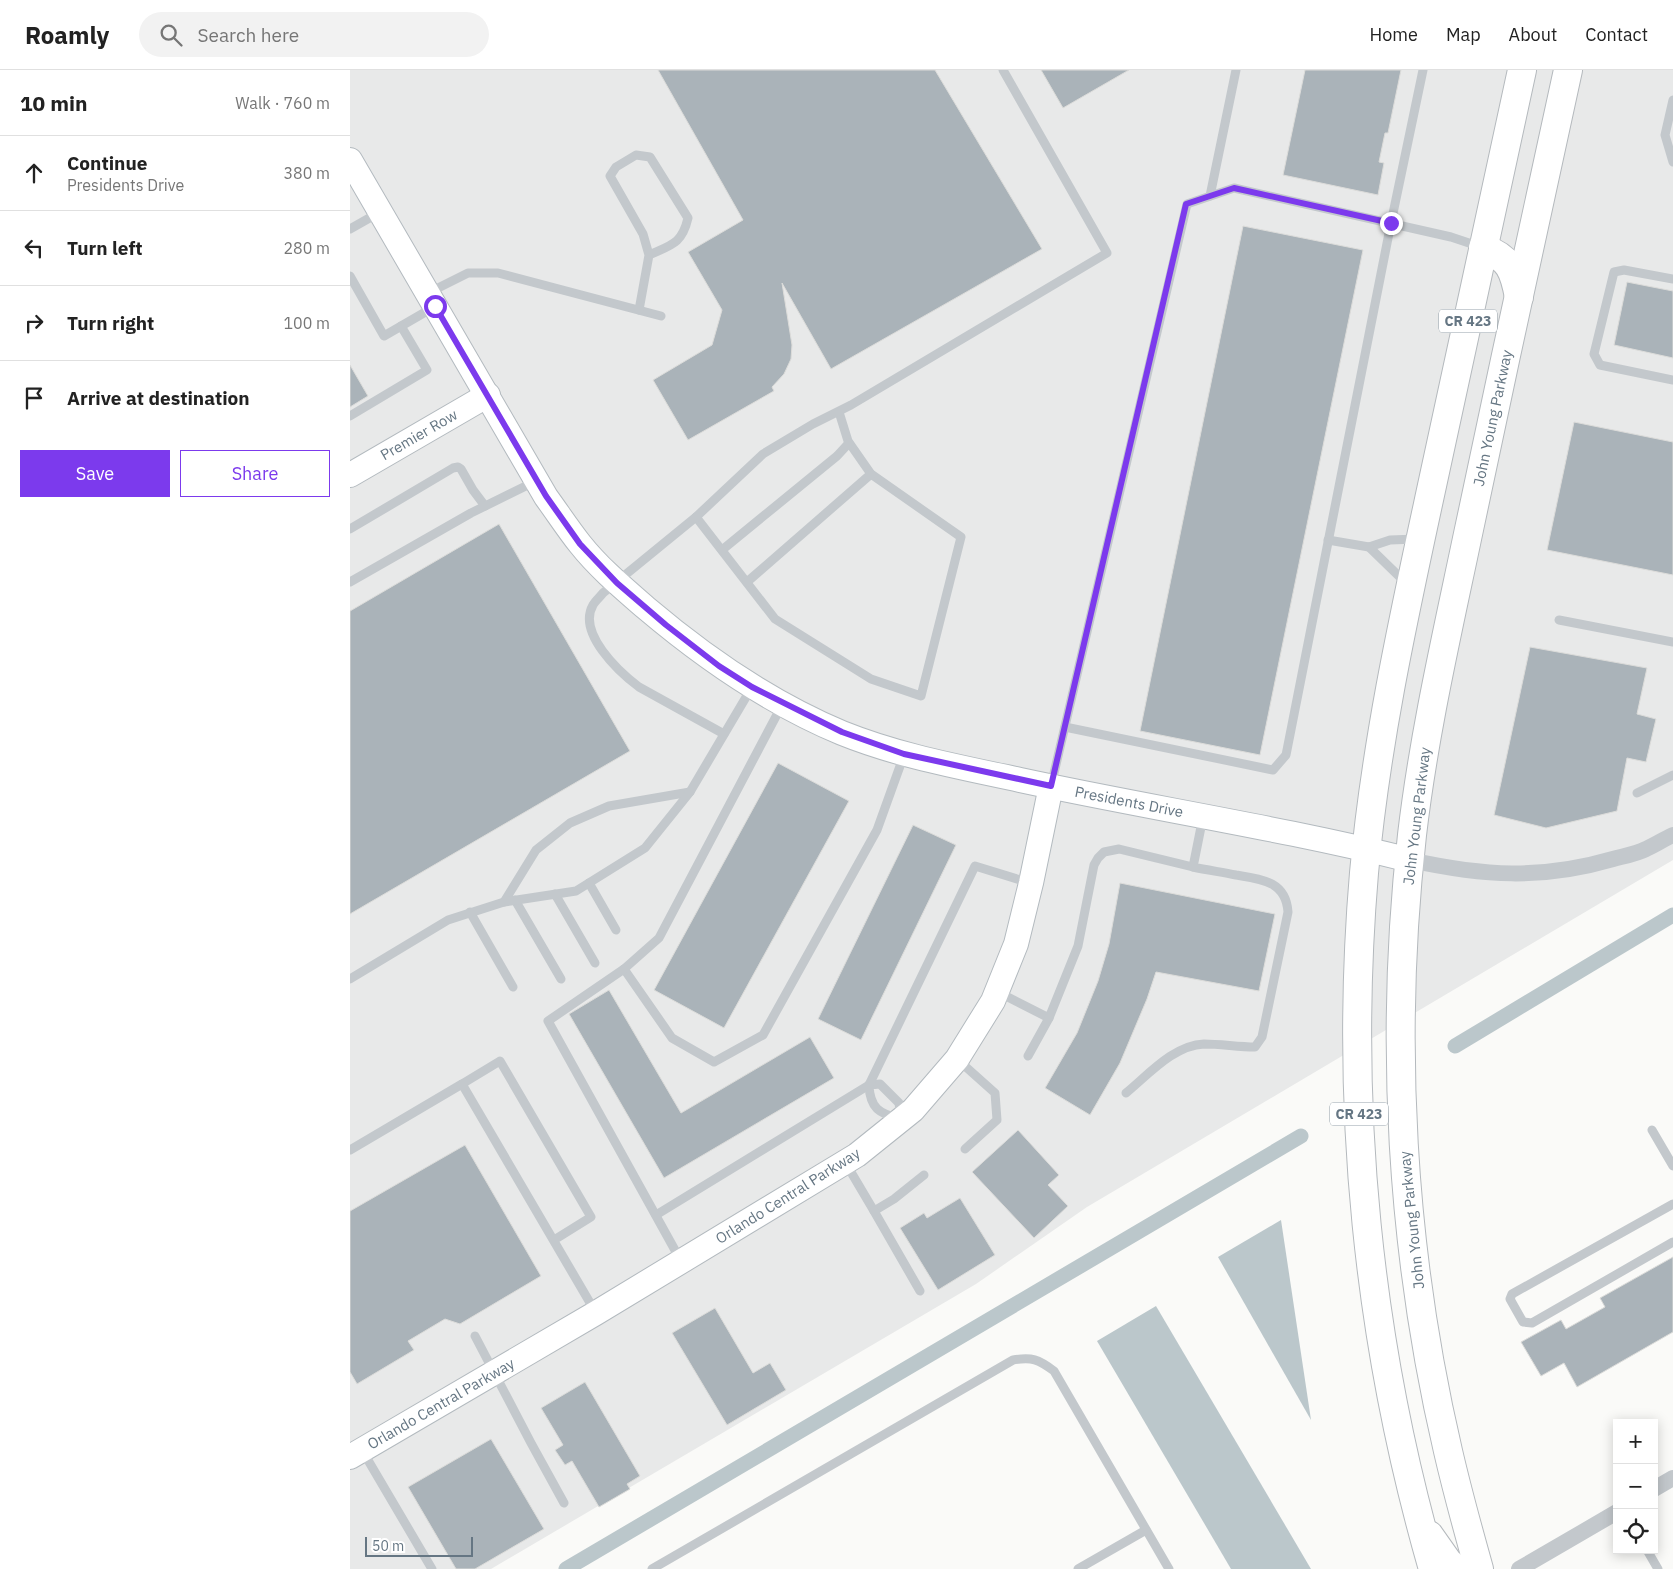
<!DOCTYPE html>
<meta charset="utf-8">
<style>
:root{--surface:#fff;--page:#f2f2f2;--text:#222;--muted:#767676;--line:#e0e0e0;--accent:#7c3aed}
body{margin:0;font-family:"IBM Plex Sans",sans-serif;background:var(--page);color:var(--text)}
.controls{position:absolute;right:15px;bottom:15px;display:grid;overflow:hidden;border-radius:0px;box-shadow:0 2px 12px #0003}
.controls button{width:45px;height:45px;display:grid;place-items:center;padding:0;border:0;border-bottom:1px solid var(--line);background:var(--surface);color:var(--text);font:25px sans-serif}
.scale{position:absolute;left:15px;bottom:12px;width:108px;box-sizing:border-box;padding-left:5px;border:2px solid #657683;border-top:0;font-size:14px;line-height:18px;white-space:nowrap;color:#657683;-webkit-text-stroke:4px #fff;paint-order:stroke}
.stop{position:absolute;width:15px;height:15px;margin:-11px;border:4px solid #7c3aed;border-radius:50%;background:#fff}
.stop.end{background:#7c3aed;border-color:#fff;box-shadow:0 1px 5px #0008}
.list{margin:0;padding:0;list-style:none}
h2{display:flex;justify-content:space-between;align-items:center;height:65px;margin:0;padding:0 20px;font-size:21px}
h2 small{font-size:16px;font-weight:400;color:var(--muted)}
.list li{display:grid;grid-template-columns:32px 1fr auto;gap:15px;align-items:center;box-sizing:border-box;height:75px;padding:0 20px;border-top:1px solid var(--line)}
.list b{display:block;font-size:19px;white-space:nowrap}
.list p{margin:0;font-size:16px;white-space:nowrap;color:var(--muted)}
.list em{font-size:16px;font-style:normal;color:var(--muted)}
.actions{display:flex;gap:10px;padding:15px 20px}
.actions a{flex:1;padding:11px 0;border:1px solid var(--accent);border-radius:0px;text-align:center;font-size:18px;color:var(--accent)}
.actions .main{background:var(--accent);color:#fff}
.icon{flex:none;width:28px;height:28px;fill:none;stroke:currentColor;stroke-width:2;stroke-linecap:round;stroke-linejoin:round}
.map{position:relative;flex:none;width:1323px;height:1499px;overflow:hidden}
header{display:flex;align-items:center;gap:30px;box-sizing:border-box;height:70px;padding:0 25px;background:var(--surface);border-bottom:1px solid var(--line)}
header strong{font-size:24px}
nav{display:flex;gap:28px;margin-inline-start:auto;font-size:18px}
.search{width:350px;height:45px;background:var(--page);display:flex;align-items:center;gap:12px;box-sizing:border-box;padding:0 18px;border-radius:28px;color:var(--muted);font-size:19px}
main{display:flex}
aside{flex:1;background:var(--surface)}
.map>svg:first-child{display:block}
.built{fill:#e8e9e9}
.water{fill:#bbc7cb}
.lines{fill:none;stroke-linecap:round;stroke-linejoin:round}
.canal{stroke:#bbc7cb;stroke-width:15}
.building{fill:#aab3b9;stroke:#dcdcda}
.secondary-casing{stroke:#b3babf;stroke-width:26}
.highway-casing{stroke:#b4b9bd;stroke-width:30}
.lane{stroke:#c3c8cc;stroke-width:9}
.street{stroke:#c3c8cc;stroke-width:16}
.secondary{stroke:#fff;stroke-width:24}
.highway{stroke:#fff;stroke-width:28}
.route{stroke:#7c3aed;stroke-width:6}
.labels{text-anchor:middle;stroke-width:5;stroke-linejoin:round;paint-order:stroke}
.shield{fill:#fff;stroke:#939fa8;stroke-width:1}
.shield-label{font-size:14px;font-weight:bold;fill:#657683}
.street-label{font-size:15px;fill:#657683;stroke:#fff}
</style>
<header>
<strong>Roamly</strong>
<div class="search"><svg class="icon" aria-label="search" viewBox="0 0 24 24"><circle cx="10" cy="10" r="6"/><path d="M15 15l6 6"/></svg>Search here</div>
<nav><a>Home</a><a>Map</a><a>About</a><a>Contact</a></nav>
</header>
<main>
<aside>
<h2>10 min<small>Walk · 760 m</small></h2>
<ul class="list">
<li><svg class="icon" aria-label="ahead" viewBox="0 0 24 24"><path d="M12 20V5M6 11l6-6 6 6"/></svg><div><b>Continue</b><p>Presidents Drive</p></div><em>380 m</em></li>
<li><svg class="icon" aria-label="left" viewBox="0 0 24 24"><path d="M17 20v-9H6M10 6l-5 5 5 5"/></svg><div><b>Turn left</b></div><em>280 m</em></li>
<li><svg class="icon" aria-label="right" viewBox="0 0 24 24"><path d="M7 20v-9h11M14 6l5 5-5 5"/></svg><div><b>Turn right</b></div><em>100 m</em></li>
<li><svg class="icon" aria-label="arrive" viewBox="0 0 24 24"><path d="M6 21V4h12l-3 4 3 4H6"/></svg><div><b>Arrive at destination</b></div></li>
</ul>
<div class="actions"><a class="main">Save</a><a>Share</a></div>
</aside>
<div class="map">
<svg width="1323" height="1499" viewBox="0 0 1323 1499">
<rect width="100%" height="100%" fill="#fafaf8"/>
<path class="built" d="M0,0H1323V790L737,1137L626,1214L141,1499H0Z"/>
<g class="water">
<path d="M931,1150L961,1350L868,1187Z"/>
<path d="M806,1236L961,1499H881L747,1271Z"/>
</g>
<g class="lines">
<g class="canal">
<path d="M1105,976L1323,845"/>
<path d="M216,1499L951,1066"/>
</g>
</g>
<g class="building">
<path d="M308,0H585L692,179L481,299L432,213L442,275L441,289L434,304L422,317L424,321L338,370L303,310L362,275L372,240L338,182L393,150Z"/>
<path d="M691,0H779L713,38Z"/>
<path d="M955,0H1051L1038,63H1035L1029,92L1034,93L1028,125L933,105Z"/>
<path d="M893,156L1013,180L910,685L790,661Z"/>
<path d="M1277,212L1323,221V288L1264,275Z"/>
<path d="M0,295L18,326L0,337Z"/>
<path d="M1224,352L1323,372V505L1197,480Z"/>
<path d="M149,454L280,681L0,844V541Z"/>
<path d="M1180,577L1297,598L1287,644L1306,649L1296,692L1277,688L1267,741L1196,758L1144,745Z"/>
<path d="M428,693L499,731L374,958L304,920Z"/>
<path d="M563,755L606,775L511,970L468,949Z"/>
<path d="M770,813L925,844L909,921L806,902L797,929L770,993L740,1045L695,1018L727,963L748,911L759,874Z"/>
<path d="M259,920L331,1043L460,967L484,1008L314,1108L219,944Z"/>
<path d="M668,1060L709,1105L698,1115L718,1136L684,1168L622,1102Z"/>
<path d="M115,1075L191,1206L110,1254L95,1249L58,1271L64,1280L7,1314L0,1302V1141Z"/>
<path d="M610,1128L645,1185L588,1220L550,1158L574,1143L577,1148Z"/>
<path d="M1323,1187V1262L1227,1317L1214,1293L1191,1306L1171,1272L1211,1250L1216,1259L1255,1237L1250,1228Z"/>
<path d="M365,1238L403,1303L420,1293L436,1320L377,1355L322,1263Z"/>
<path d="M235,1312L290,1406L277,1414L280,1419L249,1437L222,1391L215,1395L205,1380L213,1375L191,1338Z"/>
<path d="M141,1369L194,1459L125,1499H106L58,1417Z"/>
</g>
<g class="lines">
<g class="secondary-casing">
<g id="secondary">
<path d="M0,90L196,427C207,442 218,459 230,474C249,498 273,518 296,538C355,588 420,633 492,663C549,686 610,697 670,710C800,738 931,758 1060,790"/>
<path d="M0,405L138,325"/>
<path d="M0,1387L246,1243L507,1085L563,1040L607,989L643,931L666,874L681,813L701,716"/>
</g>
</g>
<g class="highway-casing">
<g id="highway">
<path d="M1133,178C1160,188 1164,201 1169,227"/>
<path d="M1079,1465L1098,1492L1106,1499"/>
<path d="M1083,1499C1018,1274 994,1037 1014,803C1026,670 1055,541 1083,411C1113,274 1142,137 1172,0"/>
<path d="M1129,1499C1118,1460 1107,1420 1098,1381C1051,1180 1039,969 1062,765C1074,663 1097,564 1118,464C1150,309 1185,155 1218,0"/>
</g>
</g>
<g class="lane">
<path d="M1323,30L1315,65L1323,92"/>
<path d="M860,126L886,0"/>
<path d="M0,159L30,142"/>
<path d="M0,206L34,266L84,237"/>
<path d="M1323,209L1274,200L1264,202L1244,284L1250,295L1323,310"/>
<path d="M78,223L118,203H148L311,246"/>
<path d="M289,240L299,185L293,164L260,106L266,97L286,85L300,87L338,148C332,174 321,175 299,185"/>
<path d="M0,346L77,300L51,256"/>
<path d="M346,447L425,549L521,609L571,626L611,467L521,404L498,371L489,342"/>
<path d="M0,459L103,398L108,397L111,399L123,420L135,436"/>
<path d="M978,470L1019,477L1040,470L1067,469"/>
<path d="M1019,477L1056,513"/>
<path d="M372,480L487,386L499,373"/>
<path d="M0,512L121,443L186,411"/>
<path d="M397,512L521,404"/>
<path d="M1209,550L1323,572"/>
<path d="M715,657L923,700L936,685L1041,153L1073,0"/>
<path d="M374,664L289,617C269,602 227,563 243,535C245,531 250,527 253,523L346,447L413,384L463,354L501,335L757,183L653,0"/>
<path d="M701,716L837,134L884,118L1101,167L1131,177"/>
<path d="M1287,723L1323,705"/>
<path d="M239,813L266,860"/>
<path d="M205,824L245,893"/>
<path d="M165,830L211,909"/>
<path d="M154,832L186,780L220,753L259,736L340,722"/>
<path d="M120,842L163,917"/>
<path d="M274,899L322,968L364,992L413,965L527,760L554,685"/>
<path d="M0,909L98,850L154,832L226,821L295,778L340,722L402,617"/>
<path d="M648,922L699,948L728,876L744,795L748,788L754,782L769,779L843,797"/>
<path d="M678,986L699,948"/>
<path d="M607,989L645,1023L647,1050L615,1079"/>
<path d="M530,1014L549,1033L551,1049C529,1044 520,1038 519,1015Z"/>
<path d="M776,1023C798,1005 824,975 854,974C871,974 888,977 905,977L912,967L938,842C936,811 911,809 886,805C871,802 857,800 843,797L853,747"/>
<path d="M1302,1060L1323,1096"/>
<path d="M0,1080L112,1014"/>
<path d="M495,1092L524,1141L544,1129L574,1105"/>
<path d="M1323,1134L1162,1224L1160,1229L1173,1252L1182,1253L1323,1172"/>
<path d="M524,1141L570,1221"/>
<path d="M306,1145L519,1015L625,796L680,813"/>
<path d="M204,1170L241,1147L150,991L112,1014L246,1243"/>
<path d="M331,1191L198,951L274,899L309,868L432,635"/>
<path d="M125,1266L181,1373L214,1433"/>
<path d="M12,1380L82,1499"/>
<path d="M1297,1480L1308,1499"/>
<path d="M302,1499L663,1290C682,1287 688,1289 704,1301L819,1499"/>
<path d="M728,1499L796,1460"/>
</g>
<g class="street">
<path d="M1060,790C1133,806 1191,810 1263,789C1274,786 1286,784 1296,779C1305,775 1314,769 1323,765"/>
<path d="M1304,1419L1323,1408"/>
<path d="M1169,1499L1267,1442"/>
</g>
<use href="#secondary" class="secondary"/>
<use href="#highway" class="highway"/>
</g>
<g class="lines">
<path class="route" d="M85,236L196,426L230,474L267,513L316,555L369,596L402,617L492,662L554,684L701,716L836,134L884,118L1041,153"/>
</g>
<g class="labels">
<g class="shield">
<rect x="1089" y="239.5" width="58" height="23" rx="4"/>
<rect x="980" y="1032.5" width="58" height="23" rx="4"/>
</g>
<g class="shield-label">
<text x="1118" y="256">CR 423</text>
<text x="1009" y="1049">CR 423</text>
</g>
<g class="street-label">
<text transform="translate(1143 348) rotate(-78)" y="5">John Young Parkway</text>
<text transform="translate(69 365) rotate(-30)" y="5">Premier Row</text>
<text transform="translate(779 732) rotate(11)" y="5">Presidents Drive</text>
<text transform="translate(1067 746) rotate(-83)" y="5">John Young Parkway</text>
<text transform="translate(438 1126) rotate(-32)" y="5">Orlando Central Parkway</text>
<text transform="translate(1062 1150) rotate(-96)" y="5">John Young Parkway</text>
<text transform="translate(91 1334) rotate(-30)" y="5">Orlando Central Parkway</text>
</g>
</g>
</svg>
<div class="controls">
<button>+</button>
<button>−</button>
<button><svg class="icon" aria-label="locate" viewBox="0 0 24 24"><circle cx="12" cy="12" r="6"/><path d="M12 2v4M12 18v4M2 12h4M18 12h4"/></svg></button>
</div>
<div class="scale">50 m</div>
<div class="stop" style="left:85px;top:236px"></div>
<div class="stop end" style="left:1041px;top:153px"></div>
</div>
</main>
